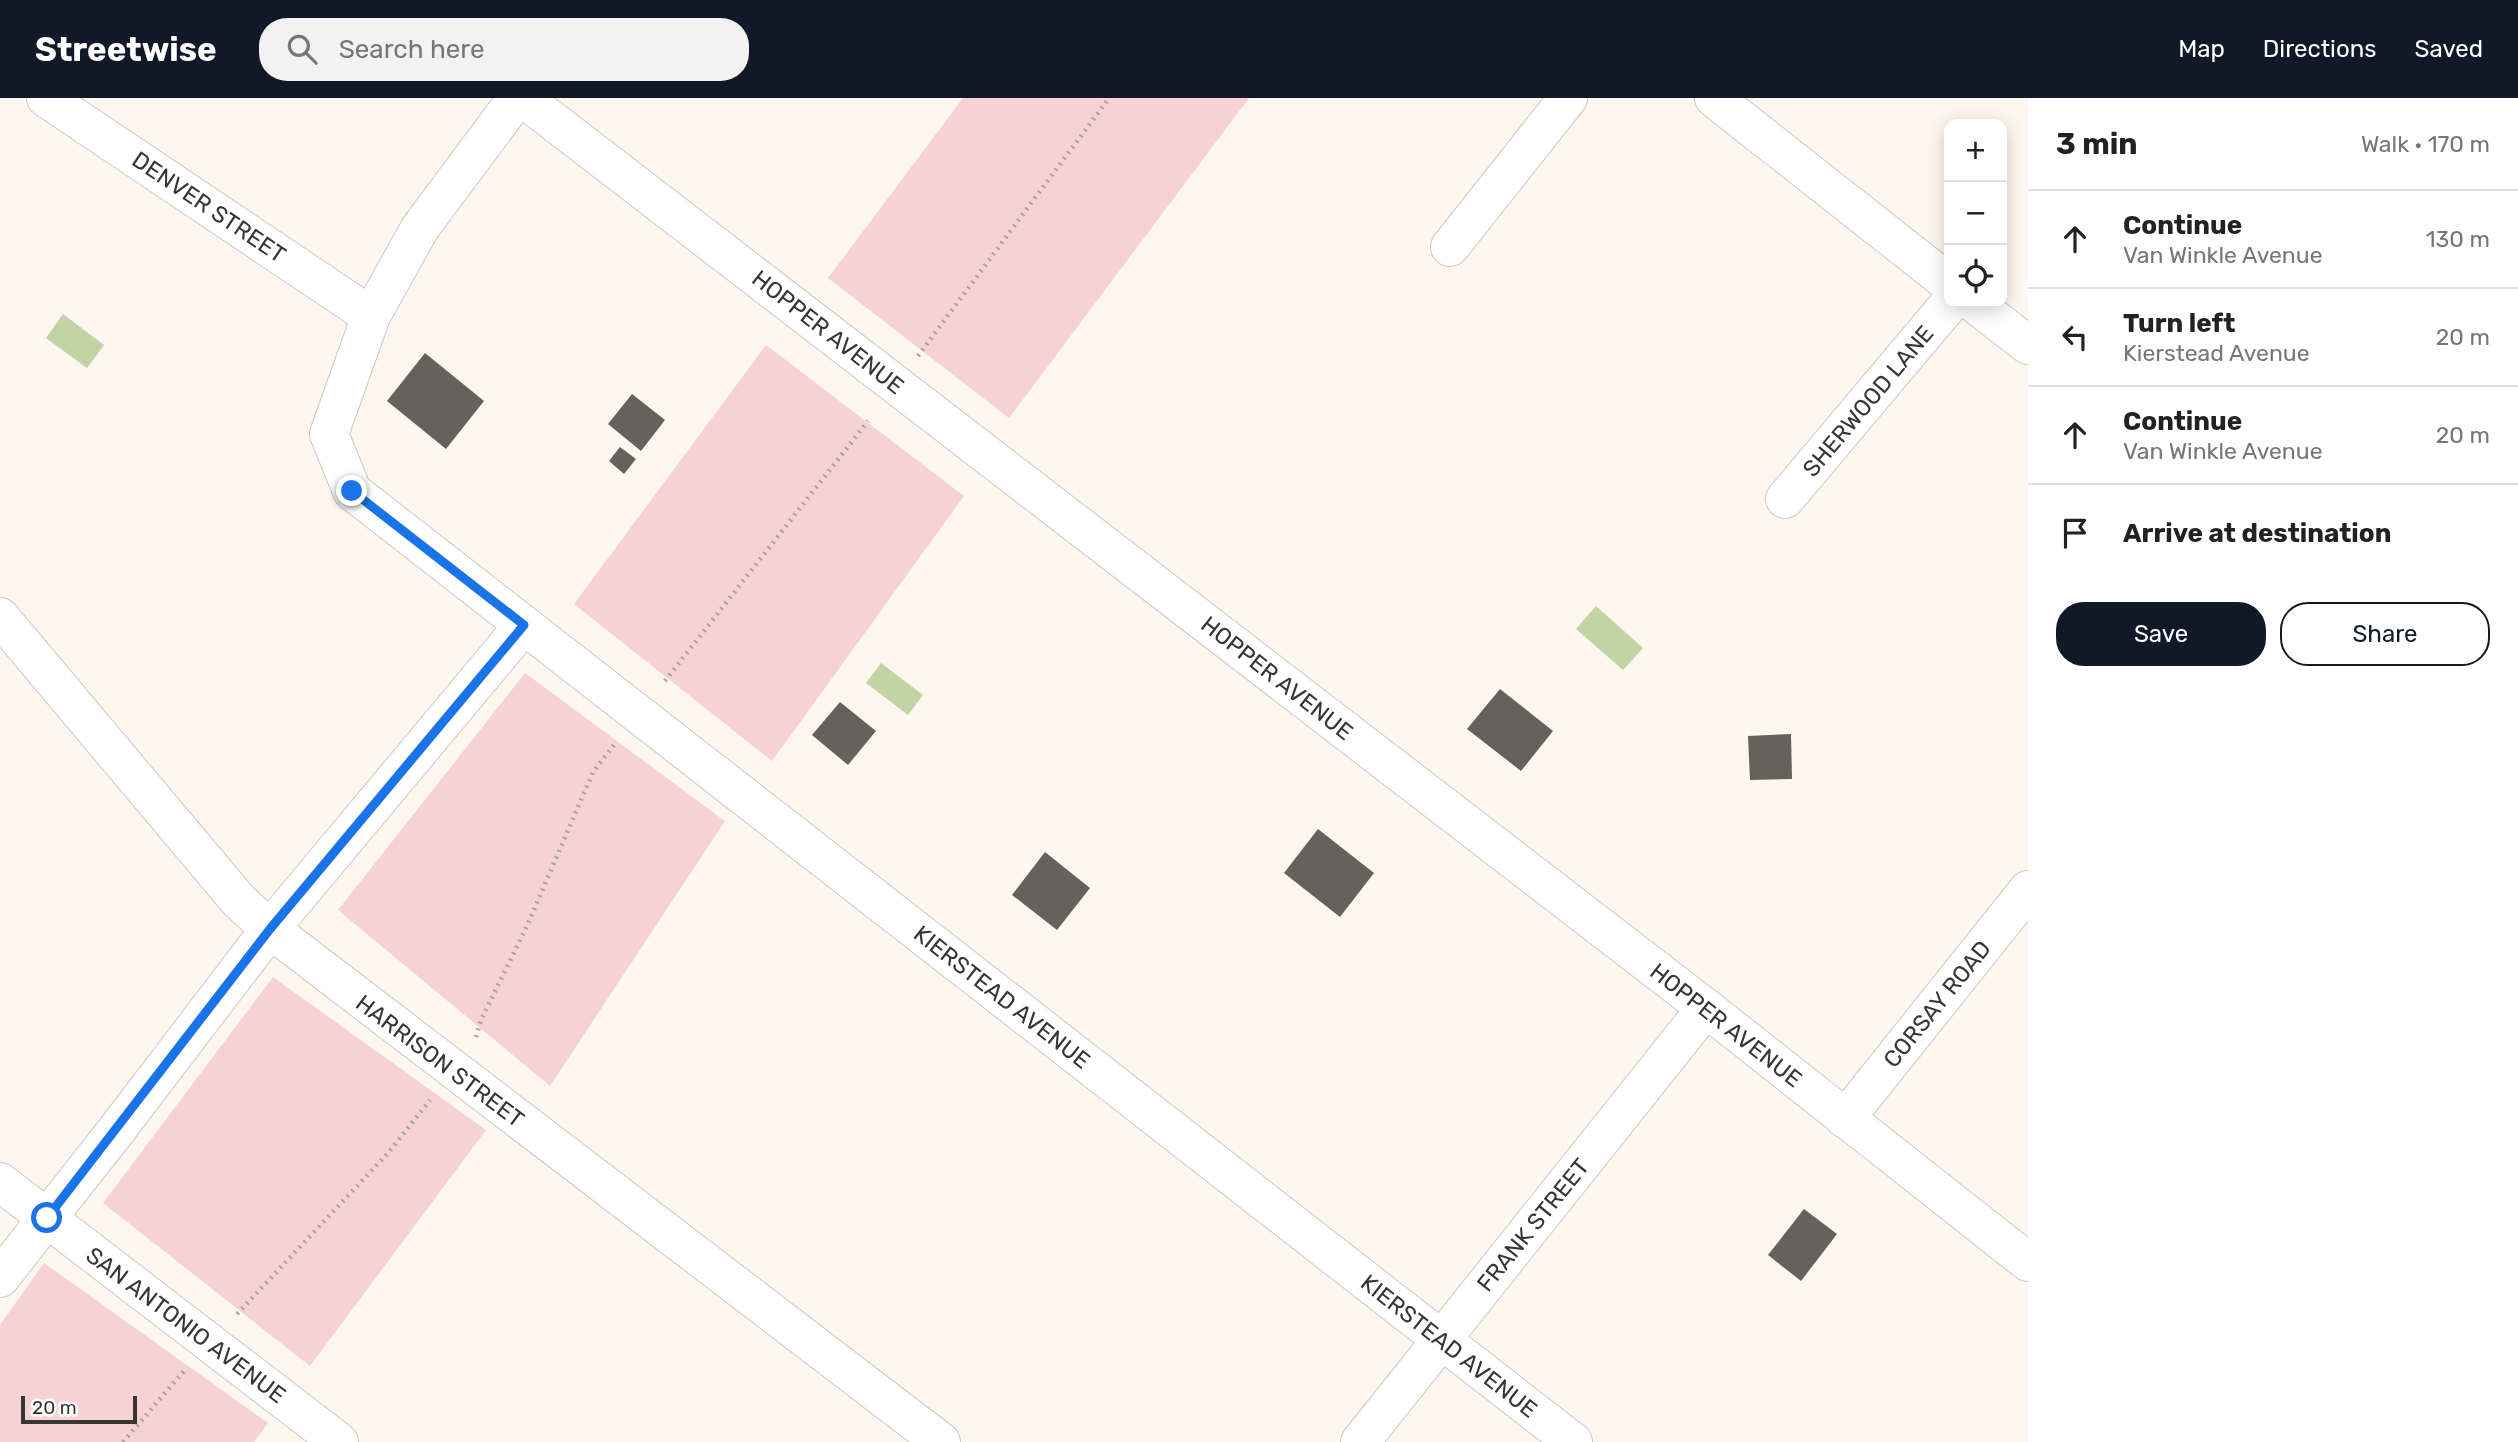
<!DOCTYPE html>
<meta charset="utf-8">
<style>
:root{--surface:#fff;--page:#f2f2f2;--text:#222;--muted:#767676;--line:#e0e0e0;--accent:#111827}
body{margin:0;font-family:Rubik,sans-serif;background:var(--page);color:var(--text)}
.controls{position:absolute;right:21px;top:21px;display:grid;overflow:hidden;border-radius:14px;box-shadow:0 4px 18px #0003}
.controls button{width:63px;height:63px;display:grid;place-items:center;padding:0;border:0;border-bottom:2px solid var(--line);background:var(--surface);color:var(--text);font:35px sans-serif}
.scale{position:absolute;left:21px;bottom:18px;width:116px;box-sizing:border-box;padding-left:7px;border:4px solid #383633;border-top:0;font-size:19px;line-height:24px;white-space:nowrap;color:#383633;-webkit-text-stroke:5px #fff;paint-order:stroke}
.stop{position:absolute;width:21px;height:21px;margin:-16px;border:5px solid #1a73e8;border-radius:50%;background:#fff}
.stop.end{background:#1a73e8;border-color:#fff;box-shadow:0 2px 7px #0008}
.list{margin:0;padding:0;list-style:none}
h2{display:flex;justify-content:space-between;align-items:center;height:91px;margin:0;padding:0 28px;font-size:30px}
h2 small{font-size:23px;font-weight:400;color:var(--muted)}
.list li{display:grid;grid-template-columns:46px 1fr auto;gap:21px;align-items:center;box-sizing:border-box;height:98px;padding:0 28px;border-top:2px solid var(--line)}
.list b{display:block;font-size:26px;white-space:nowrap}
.list p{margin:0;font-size:23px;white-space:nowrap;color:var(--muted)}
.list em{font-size:23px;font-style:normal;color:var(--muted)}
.actions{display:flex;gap:14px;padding:21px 28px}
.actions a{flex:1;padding:16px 0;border:2px solid var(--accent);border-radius:28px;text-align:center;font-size:24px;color:var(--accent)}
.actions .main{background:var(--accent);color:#fff}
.icon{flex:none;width:38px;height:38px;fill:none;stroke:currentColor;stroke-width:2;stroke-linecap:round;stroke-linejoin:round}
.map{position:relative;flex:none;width:2028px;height:1344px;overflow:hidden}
header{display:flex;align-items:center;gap:42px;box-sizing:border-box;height:98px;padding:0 35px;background:var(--accent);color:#fff}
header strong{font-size:33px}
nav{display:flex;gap:38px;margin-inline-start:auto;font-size:24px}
.search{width:490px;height:63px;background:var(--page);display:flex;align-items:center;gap:18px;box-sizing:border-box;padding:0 24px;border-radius:28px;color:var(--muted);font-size:26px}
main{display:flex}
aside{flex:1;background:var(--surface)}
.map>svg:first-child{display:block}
.green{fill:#f7d2d4}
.water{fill:#c2d4a4}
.building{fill:#63625b}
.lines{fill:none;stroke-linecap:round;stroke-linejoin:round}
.street-casing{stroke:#cec8c2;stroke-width:40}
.path{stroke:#a9a59f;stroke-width:4.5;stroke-dasharray:2 5;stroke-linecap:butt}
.street{stroke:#fff;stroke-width:38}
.route{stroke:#1a73e8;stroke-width:9}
.labels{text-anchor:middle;stroke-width:7;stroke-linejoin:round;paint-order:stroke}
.street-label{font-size:23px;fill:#383633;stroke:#fff}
</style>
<header>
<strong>Streetwise</strong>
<div class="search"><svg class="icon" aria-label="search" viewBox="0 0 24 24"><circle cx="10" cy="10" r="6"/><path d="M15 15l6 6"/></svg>Search here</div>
<nav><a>Map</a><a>Directions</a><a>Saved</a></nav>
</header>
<main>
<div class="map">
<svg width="2028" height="1344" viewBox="0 0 2028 1344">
<rect width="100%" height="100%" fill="#fdf7f0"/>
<g class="green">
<path d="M963,0H1249L1009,320L828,180Z"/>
<path d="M766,247L964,398L772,663L574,506Z"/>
<path d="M525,575L725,723L550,988L338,812Z"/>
<path d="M273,879L486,1032L310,1268L103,1105Z"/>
<path d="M44,1165L268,1325L254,1344H0V1227Z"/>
</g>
<g class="water">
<path d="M63,216L104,247L87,270L46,240Z"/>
<path d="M1596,508L1643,550L1623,572L1576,531Z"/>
<path d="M881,565L923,597L908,617L866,585Z"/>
</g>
<g class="building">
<path d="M425,255L484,303L446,351L387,303Z"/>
<path d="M632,296L665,322L641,353L608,326Z"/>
<path d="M620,349L636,361L624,376L609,363Z"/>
<path d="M1500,591L1553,633L1521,673L1467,631Z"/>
<path d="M840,604L876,633L848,667L812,637Z"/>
<path d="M1791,636L1792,681L1750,682L1748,638Z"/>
<path d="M1318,731L1374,775L1340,819L1284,775Z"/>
<path d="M1045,754L1090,790L1057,832L1012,797Z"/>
<path d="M1804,1111L1837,1136L1801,1183L1768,1157Z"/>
</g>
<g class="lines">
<g class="street-casing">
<g id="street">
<path d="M46,0L371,218"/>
<path d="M517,0L420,130L371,218L329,336L352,393L1573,1344"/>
<path d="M523,0L1706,910L2028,1164"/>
<path d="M1714,0L1949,185"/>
<path d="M1450,149L1568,0"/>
<path d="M1974,205L2028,247"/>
<path d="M1785,401L1950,205"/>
<path d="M0,519L239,803L270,831L941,1344"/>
<path d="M1845,1021L2028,792"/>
<path d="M0,1084L339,1344"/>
<path d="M0,1180L115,1034L270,831L524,527"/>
<path d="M1360,1344L1706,910"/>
</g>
</g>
<g class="path">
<path d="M918,258L1109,0"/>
<path d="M665,583L868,323"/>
<path d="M476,939L481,922L527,828L593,674L614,647"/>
<path d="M237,1216L389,1054L430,1002"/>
<path d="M123,1344L184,1273"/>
</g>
<use href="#street" class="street"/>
</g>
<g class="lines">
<path class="route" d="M47,1120L270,831L524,527L352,393"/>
</g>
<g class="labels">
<g class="street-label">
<text transform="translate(209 109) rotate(34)" y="8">DENVER STREET</text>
<text transform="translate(828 234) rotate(38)" y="8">HOPPER AVENUE</text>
<text transform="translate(1868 303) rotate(-50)" y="8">SHERWOOD LANE</text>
<text transform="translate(1277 580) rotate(38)" y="8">HOPPER AVENUE</text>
<text transform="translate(1002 899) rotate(38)" y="8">KIERSTEAD AVENUE</text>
<text transform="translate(1937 906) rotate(-51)" y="8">CORSAY ROAD</text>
<text transform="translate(1726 927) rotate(38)" y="8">HOPPER AVENUE</text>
<text transform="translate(440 963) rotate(37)" y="8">HARRISON STREET</text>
<text transform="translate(1533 1127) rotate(-51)" y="8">FRANK STREET</text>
<text transform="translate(186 1227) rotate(37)" y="8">SAN ANTONIO AVENUE</text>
<text transform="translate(1449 1248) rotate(38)" y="8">KIERSTEAD AVENUE</text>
</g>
</g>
</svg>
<div class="controls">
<button>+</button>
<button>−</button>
<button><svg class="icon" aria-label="locate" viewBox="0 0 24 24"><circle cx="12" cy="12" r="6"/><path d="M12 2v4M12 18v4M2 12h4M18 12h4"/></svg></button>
</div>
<div class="scale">20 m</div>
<div class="stop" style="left:47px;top:1120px"></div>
<div class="stop end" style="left:352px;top:393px"></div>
</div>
<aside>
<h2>3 min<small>Walk · 170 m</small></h2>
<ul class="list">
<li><svg class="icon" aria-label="ahead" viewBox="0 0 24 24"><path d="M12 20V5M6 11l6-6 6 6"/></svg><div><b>Continue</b><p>Van Winkle Avenue</p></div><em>130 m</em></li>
<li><svg class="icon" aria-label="left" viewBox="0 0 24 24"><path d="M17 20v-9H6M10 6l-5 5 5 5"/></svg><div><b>Turn left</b><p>Kierstead Avenue</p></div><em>20 m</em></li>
<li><svg class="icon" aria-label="ahead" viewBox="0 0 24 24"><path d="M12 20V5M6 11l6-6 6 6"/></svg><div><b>Continue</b><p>Van Winkle Avenue</p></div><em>20 m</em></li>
<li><svg class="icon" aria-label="arrive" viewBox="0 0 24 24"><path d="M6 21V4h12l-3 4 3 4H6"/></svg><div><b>Arrive at destination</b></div></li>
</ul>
<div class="actions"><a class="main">Save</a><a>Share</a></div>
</aside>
</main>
